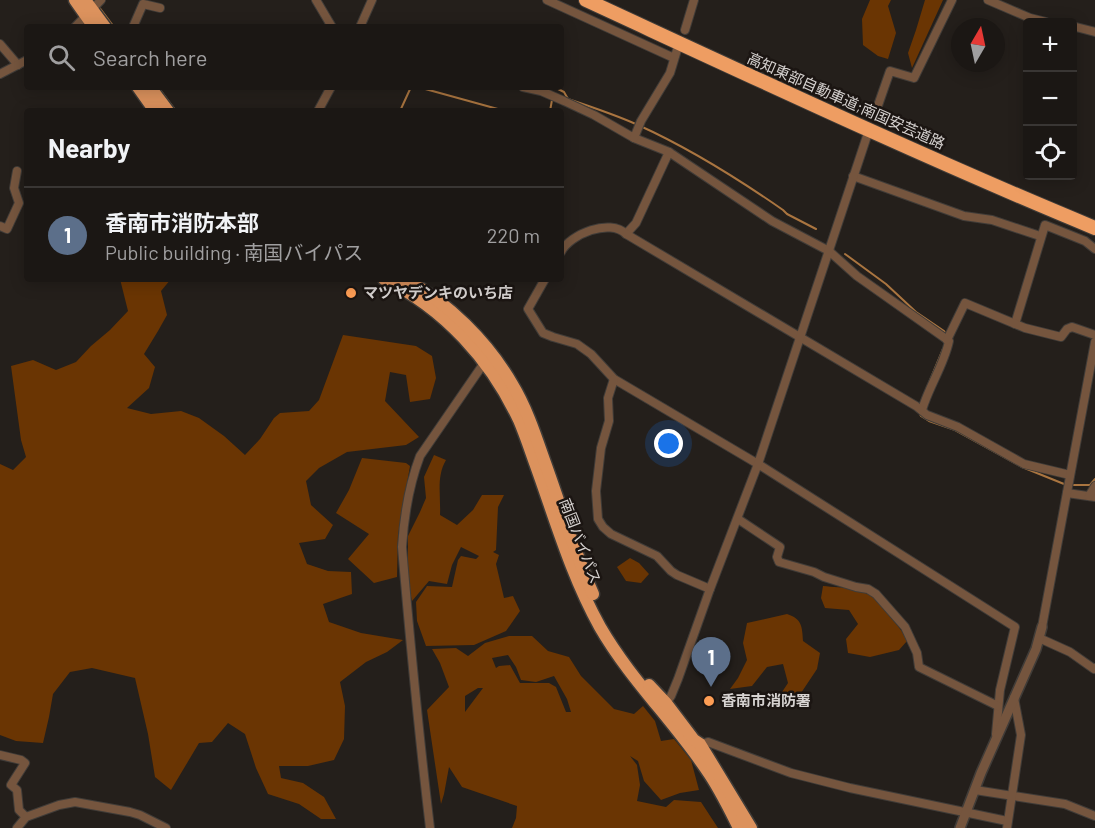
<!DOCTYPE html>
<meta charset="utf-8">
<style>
:root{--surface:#1b1714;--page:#282422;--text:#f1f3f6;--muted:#a09fa0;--line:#393634;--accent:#b45309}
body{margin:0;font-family:Barlow,"Noto Sans JP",sans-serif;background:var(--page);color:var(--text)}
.controls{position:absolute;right:18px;top:18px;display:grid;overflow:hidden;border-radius:6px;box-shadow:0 3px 15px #0003}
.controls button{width:54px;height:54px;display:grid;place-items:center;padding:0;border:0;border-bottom:2px solid var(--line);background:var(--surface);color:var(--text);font:30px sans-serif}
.compass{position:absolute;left:951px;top:18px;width:54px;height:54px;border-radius:50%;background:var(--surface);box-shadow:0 3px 15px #0003;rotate:9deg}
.you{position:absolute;left:669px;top:444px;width:21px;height:21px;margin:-15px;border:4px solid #fff;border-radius:50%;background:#1a73e8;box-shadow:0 0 0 9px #1a73e833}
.badge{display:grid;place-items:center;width:39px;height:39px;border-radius:50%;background:var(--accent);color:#fff;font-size:20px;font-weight:700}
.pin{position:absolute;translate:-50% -50px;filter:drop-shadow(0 2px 3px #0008)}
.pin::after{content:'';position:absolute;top:32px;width:21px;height:18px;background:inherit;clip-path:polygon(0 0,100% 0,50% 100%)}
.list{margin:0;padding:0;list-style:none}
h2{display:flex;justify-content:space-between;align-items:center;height:78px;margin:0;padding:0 24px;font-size:26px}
h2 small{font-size:20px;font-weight:400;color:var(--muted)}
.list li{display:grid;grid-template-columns:39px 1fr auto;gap:18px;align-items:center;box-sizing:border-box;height:96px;padding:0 24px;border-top:2px solid var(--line)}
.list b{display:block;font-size:22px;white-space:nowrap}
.list p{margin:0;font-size:20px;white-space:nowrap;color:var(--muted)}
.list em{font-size:20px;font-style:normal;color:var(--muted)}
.icon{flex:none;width:33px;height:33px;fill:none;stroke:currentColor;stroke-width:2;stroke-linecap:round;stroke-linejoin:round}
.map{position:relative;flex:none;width:1095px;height:828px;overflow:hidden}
.search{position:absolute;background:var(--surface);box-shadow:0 3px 15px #0003;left:24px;top:24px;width:540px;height:66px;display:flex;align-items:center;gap:15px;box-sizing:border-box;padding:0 21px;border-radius:6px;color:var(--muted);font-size:22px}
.panel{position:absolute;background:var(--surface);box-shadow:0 3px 15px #0003;left:24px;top:108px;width:540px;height:174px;border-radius:6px}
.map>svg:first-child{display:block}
.green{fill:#6a3503;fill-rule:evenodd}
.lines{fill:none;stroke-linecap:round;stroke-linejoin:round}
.stream{stroke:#aa7540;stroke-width:2}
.minor-casing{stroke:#403c38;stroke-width:10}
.tertiary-casing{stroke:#403c38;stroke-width:12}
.trunk-casing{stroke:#403c38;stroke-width:15}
.motorway-casing{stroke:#403c38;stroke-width:16}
.minor{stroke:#75553e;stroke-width:8}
.tertiary{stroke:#75553e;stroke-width:9}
.trunk{stroke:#dc925d;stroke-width:12}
.motorway{stroke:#ee9d62;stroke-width:14}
.poi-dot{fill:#fd9d54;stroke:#1b1512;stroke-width:2}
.labels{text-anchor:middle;stroke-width:5;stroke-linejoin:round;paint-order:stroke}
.street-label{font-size:15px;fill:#d6d2d0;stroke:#1b1512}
.poi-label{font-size:15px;font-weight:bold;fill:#d6d2d0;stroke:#1b1512;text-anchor:start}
</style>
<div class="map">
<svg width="1095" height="828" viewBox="0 0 1095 828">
<rect width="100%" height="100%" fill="#241f1b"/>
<g class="green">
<path d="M870,0H891L888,6L896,33L888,59L878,56L863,45L862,19Z"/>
<path d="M925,0H943L912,68L908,53L916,30Z"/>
<path d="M120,279H171L161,291L167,315L158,331L144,354L155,367L149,388L127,408L151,414L181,411L199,418L224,436L245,455L260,439L274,418L280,413L309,411L319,400L343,335L416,346L432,356L436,378L430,399L410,402L406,375L390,372L385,401L419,437L406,445L347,452L319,468L306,481L311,505L333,525L325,539L299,543L307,564L328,571L351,572L352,594L323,604L329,622L361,633L403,640L387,652L366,662L340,682L345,706L344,739L334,760L308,766H279L281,778L303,783L324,797L336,819H321L299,804L268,794L256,768L245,734L228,723L212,742L199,743L171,790L155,777L148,734L135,678L92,668L70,672L53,694L49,717L43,743L16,741L0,735V464L13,470L26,457L21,440L11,366L33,360L56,370L76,362L91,346L110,330L128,311Z"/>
<path d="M434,455L446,460C436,477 441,496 440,515L457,525L473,510L482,495H504L498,507L496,550L493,552L499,555L496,564L504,598L513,596L520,611L506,631L474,645L426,646L417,621L416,602L427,586L452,587L458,560L461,556L476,559L479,556L461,547L452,565L447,584L429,581L412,601L408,584V536L420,512L426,498L424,477Z"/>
<path d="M362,458L406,463L410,466L398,535L397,577L374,583L348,559L369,534L336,513L349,490Z"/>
<path d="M630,558L639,563L649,574L641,583L626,581L617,567Z"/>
<path d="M823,586C842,588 866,587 880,603C884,607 887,613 891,618C898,626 902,630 907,641L899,650L870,657L848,653L846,639L858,624L849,610L825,608L821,598Z"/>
<path d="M787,614C802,619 802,626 803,641L820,653L817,669L799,696L785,708L778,698L788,683L783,664L767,667L752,686L730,689L738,678L747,660L743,643L747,623Z"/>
<path d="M509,636H532L548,651L569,657L581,676L614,709L634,714L643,706L655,721L661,741L674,739L691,760L699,790L680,793L661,800L644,781L638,761L630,756L637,765L640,785L637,801L666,807L674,800L701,802L718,828H512L516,818L517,806L462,787L449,767L444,794L441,804L427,710L449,687L440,663L432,649L456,648L468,656L485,643ZM508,655L516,667L521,680L536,682L554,676L567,699L571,712H566L556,687L549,683H520L510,665L499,666L496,668L492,658ZM478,688H483L465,712V696Z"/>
</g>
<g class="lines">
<g class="stream">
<path d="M99,7L114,27"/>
<path d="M158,87L176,111"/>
<path d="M418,87L505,111"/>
<path d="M554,87L564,92L568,99C592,107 616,115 638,125C689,148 737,178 783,210L787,214L816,229"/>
<path d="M400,111L411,87"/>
<path d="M550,111L552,100"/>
<path d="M845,254L886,284L916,312L944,331L946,334"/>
<path d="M919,407L943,349"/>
<path d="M919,412L921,416L929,421L955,430L1022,467L1064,484"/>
<path d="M1073,485H1090L1095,479"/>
</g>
<g class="minor-casing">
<g id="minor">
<path d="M316,0L332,27"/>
<path d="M547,0L674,58"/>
<path d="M988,0L1030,18L1046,22"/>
<path d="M1072,26L1095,32"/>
<path d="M75,27L101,0"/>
<path d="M133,27L143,4L160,8"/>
<path d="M360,27L372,0"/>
<path d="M685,30L694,0"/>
<path d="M0,44L18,65"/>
<path d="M0,74L27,60"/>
<path d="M523,87L541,91L564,101L594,115L634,138L669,152L772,221L829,251L857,276L949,341C944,365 929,386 922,410"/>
<path d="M318,111L331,87"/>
<path d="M875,114L890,71L914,78L952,0"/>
<path d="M634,138L641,121L670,73L677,50"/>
<path d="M853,176L964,216L992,220L1040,236"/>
<path d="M0,226L7,229L19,203L14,188L17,171"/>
<path d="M626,234L636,223L669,152"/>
<path d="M561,252C570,234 610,218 626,234L916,406L927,415L958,427L1024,464L1070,475"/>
<path d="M545,279L528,309L543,333L553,337L577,344L591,354L614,379L758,464L1015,627L1000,690L996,734"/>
<path d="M1015,324L1045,225L1085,241L1095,249"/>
<path d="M947,340L965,303L1025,328L1061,337L1067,329L1072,327L1095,335"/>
<path d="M614,379L608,398L609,421L601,448L596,491L598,519L603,527L611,534L657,556L671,571L677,575L710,589"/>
<path d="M1067,493L1095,497"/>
<path d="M1089,496L1095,486"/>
<path d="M738,519L780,547L777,557L779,562L814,572L824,577L856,587L868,589L876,594L905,627L917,653L919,667L998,706"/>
<path d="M1042,627L1095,342"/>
<path d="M1039,638L1070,652L1094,669L1095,668"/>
<path d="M665,704L671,696L678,679L710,589L758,464L867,136"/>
<path d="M698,745L708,742L791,773L850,788L1007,821"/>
<path d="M0,755L21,760L25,763L11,785L17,790L19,810L26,817"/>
<path d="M975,790L1065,804L1095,816"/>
<path d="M17,828L26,817L59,805L75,802L130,812L140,815L166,828"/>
<path d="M430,828C419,735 410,641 402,547C404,516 409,485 420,456L484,363"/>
<path d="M1007,828L1021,735L1014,698"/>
</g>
</g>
<g class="tertiary-casing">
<path id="tertiary" d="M960,828L981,773L1036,649L1042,627"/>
</g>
<g class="trunk-casing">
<g id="trunk">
<path d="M75,0L94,27"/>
<path d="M85,0L105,27"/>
<path d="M138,87L155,111"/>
<path d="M150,87L168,111"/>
<path d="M384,279C444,308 491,360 519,420C525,434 530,449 535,463C555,518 571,575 600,627C630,679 673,720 706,769C719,787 729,808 739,828"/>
<path d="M405,279C448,303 487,341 512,384C526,407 535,434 544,460C560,504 574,551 593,594"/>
<path d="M649,685L666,703L694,740L700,744L751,828"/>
</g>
</g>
<g class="motorway-casing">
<path id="motorway" d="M586,0C755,78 923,157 1095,228"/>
</g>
<use href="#minor" class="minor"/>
<use href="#tertiary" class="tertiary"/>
<use href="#trunk" class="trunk"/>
<use href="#motorway" class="motorway"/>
</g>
<g class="poi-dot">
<circle cx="351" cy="293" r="6"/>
<circle cx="709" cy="701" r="6"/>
</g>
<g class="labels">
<g class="street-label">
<text transform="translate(846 101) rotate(24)" y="5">高知東部自動車道;南国安芸道路</text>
<text transform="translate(580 541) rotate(69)" y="5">南国バイパス</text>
</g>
<g class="poi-label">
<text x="363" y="298">マツヤデンキのいち店</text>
<text x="721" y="706">香南市消防署</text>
</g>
</g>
</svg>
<div class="controls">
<button>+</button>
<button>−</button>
<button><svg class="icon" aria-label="locate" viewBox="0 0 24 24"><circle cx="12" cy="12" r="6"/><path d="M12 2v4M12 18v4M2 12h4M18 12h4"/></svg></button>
</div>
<svg class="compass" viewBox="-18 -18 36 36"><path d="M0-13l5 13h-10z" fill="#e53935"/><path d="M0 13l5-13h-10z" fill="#a09fa0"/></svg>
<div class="you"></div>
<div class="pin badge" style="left:711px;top:687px;background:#5c6f8a">1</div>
<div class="search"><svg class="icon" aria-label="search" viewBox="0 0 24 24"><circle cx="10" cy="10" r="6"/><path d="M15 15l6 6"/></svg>Search here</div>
<section class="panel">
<h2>Nearby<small></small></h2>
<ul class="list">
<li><span class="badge" style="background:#5c6f8a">1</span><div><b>香南市消防本部</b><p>Public building · 南国バイパス</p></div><em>220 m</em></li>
</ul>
</section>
</div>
